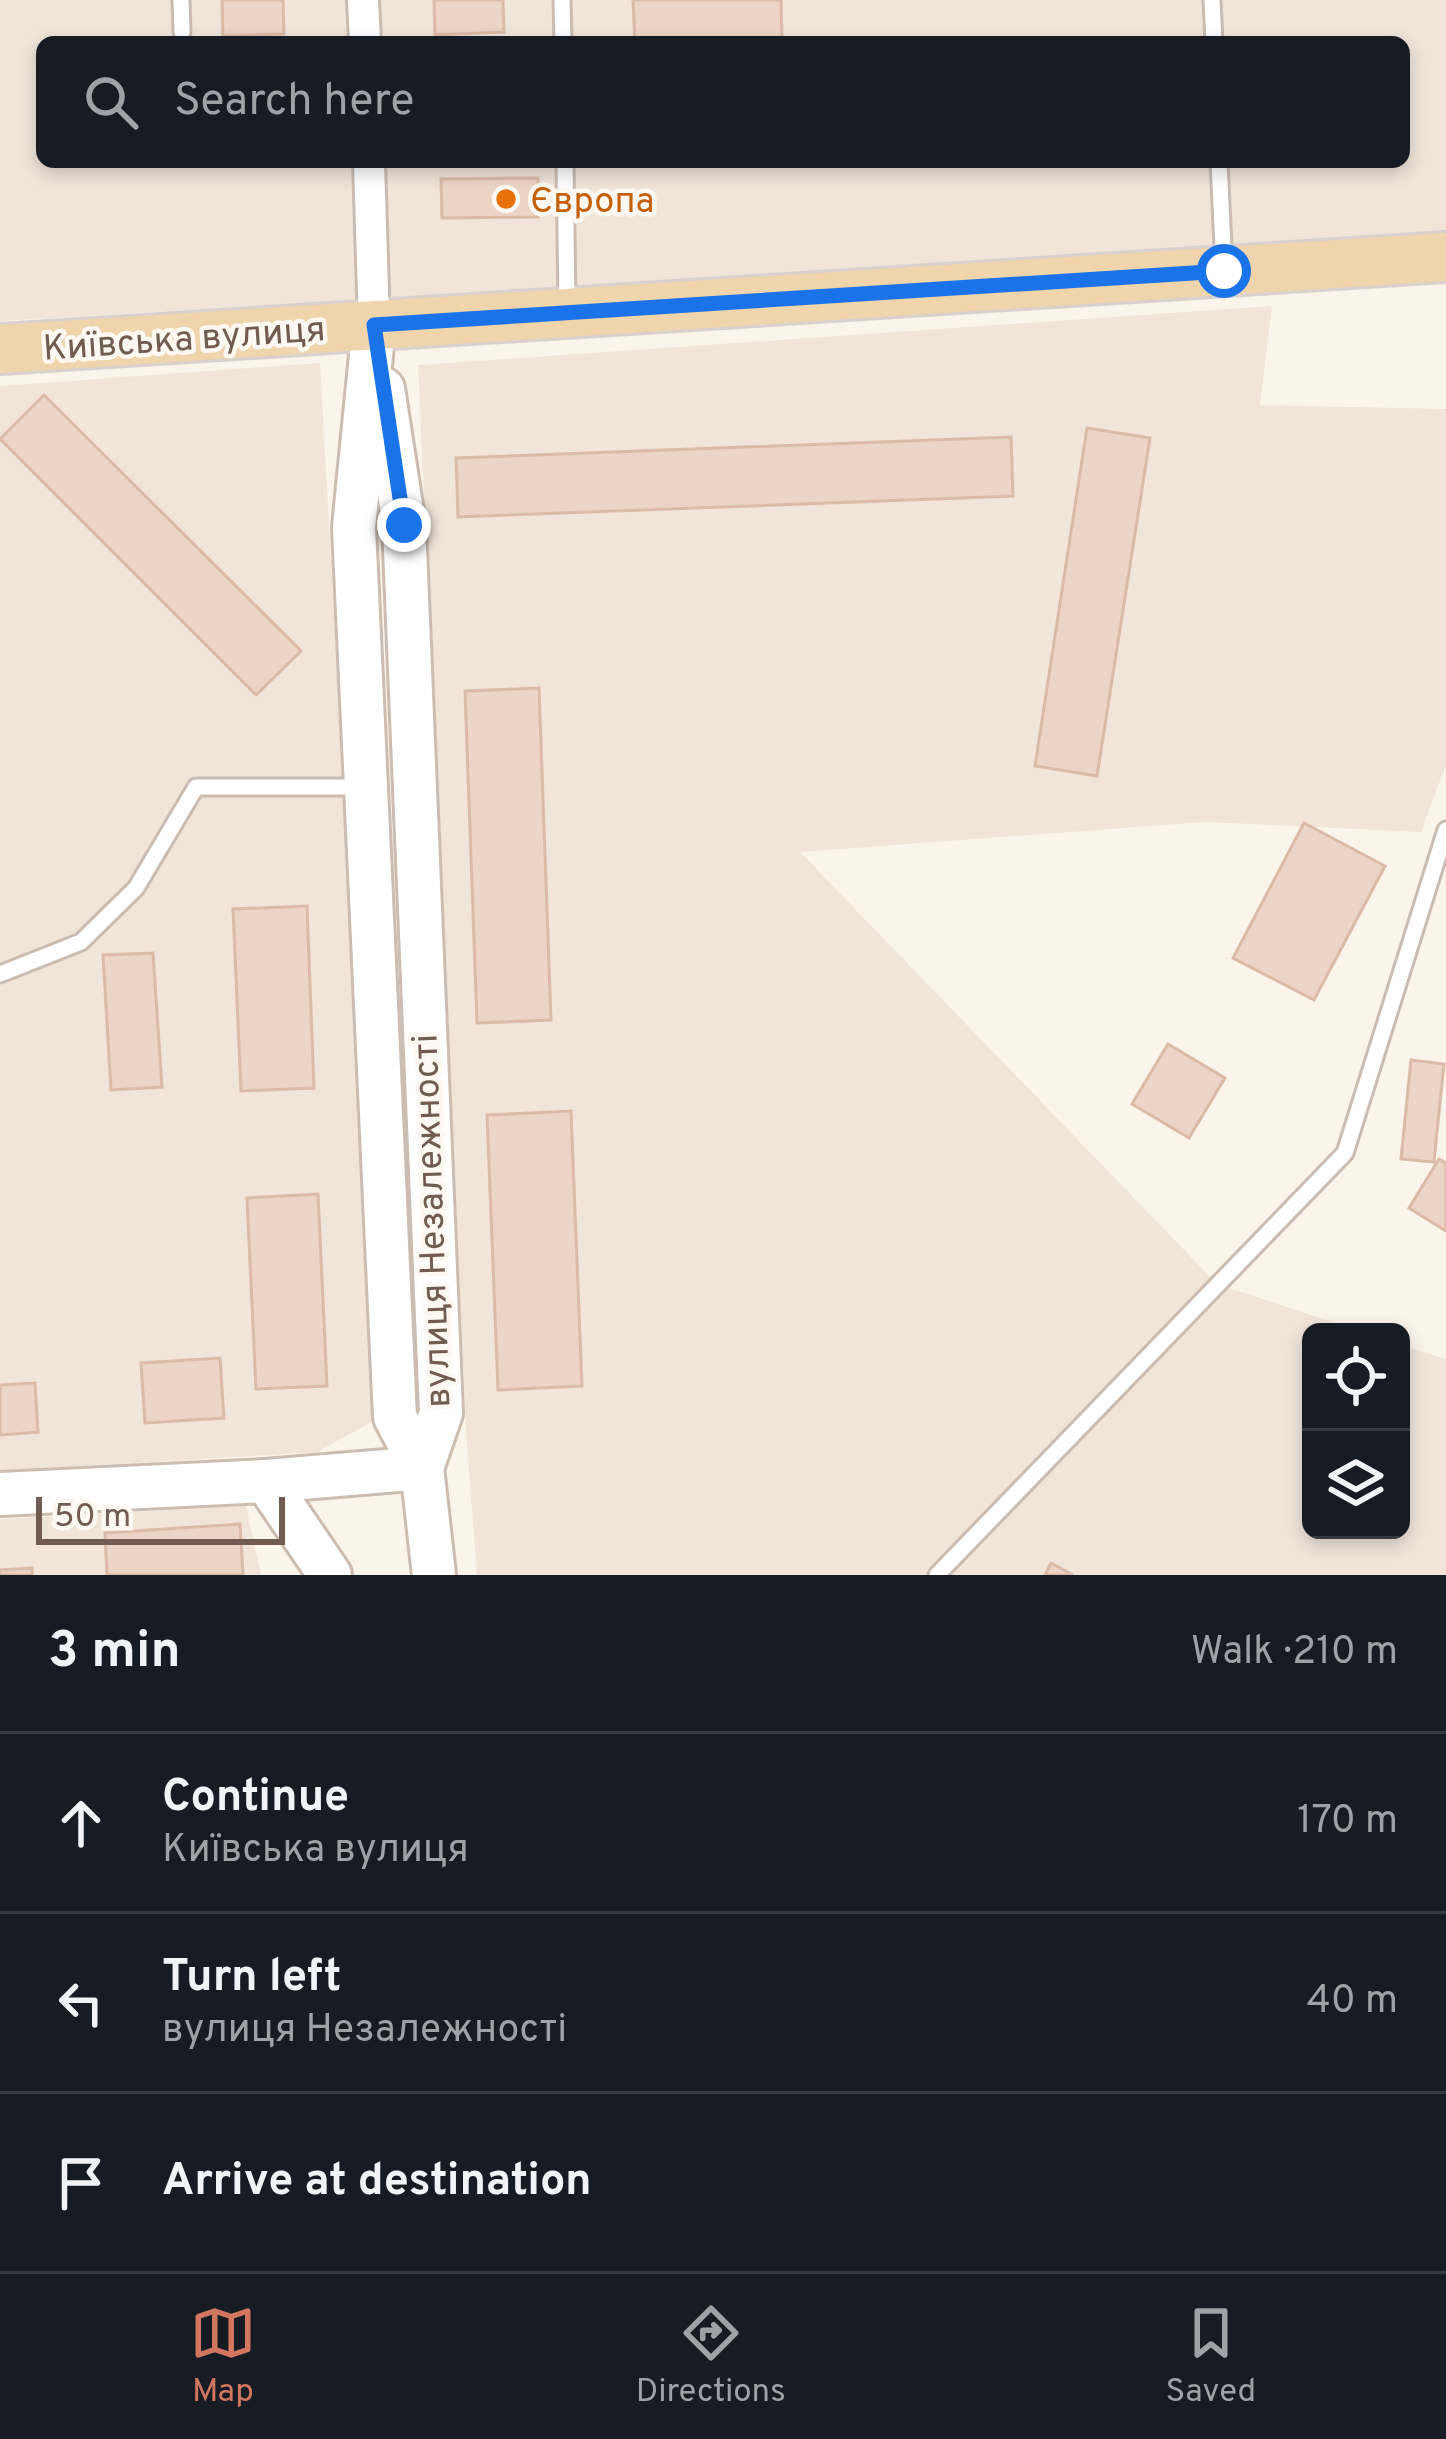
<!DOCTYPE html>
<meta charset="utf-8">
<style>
:root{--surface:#171b24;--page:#242831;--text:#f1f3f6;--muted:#9ea1a6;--line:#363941;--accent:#d37660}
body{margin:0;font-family:Overpass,sans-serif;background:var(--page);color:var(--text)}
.controls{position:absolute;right:36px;bottom:36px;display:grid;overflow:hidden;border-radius:18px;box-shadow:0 6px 18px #0003}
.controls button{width:108px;height:108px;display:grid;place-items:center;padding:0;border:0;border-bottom:3px solid var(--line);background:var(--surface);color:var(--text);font:60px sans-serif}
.scale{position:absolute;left:36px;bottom:30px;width:249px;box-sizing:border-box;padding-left:12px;border:6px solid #725b51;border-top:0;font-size:33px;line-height:42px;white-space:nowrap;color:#725b51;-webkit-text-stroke:9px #fdf8f1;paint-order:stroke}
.stop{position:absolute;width:36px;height:36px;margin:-27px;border:9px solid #1a73e8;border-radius:50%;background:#fff}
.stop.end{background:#1a73e8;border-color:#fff;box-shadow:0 3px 12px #0008}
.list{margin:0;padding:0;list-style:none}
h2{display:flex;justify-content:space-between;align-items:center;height:156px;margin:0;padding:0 48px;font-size:51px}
h2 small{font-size:39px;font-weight:400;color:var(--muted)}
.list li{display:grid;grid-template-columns:78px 1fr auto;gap:36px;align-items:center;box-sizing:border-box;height:180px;padding:0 48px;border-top:3px solid var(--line)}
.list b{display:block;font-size:45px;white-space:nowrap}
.list p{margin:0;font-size:39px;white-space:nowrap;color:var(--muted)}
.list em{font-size:39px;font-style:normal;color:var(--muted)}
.icon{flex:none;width:66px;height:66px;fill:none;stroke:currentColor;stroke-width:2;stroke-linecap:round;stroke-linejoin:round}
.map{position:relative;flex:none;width:1446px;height:1575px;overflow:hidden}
.search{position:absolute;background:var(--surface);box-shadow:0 6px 18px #0003;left:36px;right:36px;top:36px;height:132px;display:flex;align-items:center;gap:30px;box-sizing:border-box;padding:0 42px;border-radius:18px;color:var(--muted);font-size:45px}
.sheet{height:696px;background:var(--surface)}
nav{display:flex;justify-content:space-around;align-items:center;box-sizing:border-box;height:168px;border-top:3px solid var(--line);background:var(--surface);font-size:33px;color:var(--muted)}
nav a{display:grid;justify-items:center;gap:6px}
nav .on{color:var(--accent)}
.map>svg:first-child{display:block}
.residential{fill:#f1e5da;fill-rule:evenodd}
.building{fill:#ecd4c6;stroke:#dcbaa8;stroke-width:3}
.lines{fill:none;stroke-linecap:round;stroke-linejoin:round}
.lane-casing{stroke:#cbbcb2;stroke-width:21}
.street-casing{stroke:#cbbcb2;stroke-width:36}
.secondary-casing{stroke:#cdbcb0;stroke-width:48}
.primary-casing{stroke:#d8d1ce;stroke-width:54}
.lane{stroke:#fff;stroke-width:15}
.street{stroke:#fff;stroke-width:30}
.secondary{stroke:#fff;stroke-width:42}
.primary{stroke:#f0d4ac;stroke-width:48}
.route{stroke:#1a73e8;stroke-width:15}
.food-dot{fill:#e8710a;stroke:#fdf8f1;stroke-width:4.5}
.labels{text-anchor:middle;stroke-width:9;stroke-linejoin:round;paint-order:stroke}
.food-label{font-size:36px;fill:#c56008;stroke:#fdf8f1;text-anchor:start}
.street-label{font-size:36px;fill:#725b51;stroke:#fdf8f1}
</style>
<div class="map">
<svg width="1446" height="1575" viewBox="0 0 1446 1575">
<rect width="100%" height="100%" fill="#faf4eb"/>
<g class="residential">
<path d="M0,0H1446V236L0,321ZM42,42H1404V162H42Z"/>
<path d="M1272,306L1260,405L1446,409V765L1421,832L1205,822L800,852L1217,1284L1363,1332H1311V1530H1401V1345L1446,1359V1575H477L466,1431L418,365Z"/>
<path d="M320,363L379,1418L317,1452L0,1471V386Z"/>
<path d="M246,1506L261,1575H0V1519Z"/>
</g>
<g class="building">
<path d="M222,0H283L284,34L223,36Z"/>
<path d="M434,0H503L504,32L435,35Z"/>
<path d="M633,0H781L782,42H635Z"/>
<path d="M438,162H535V163L438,165Z"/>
<path d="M538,178V217L442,218L441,179Z"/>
<path d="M44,395L301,651L256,695L0,439Z"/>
<path d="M1087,428L1150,438L1097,776L1035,766Z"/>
<path d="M1011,437L1013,496L458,517L456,458Z"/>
<path d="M539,688L551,1020L477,1023L465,691Z"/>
<path d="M1304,823L1385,866L1314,1000L1233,958Z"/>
<path d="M307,906L314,1088L241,1091L233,909Z"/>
<path d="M153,953L162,1087L111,1090L103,955Z"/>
<path d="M1168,1044L1225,1078L1189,1138L1132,1104Z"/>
<path d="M1411,1060L1444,1064L1434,1162L1401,1159Z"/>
<path d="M571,1111L582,1386L498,1390L487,1115Z"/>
<path d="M1439,1159L1446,1163V1231L1409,1208Z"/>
<path d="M318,1194L327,1386L256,1389L247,1198Z"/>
<path d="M220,1358L224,1418L145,1423L141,1363Z"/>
<path d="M35,1383L38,1432L0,1435V1385Z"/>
<path d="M240,1524L243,1575H107L105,1533Z"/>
<path d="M1051,1563L1073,1575H1045Z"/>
<path d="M32,1568V1575H0V1570Z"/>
</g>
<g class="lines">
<g class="lane-casing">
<g id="lane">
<path d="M181,0L182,32"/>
<path d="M562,0L563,42"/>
<path d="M1212,0L1214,42"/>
<path d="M565,162L567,304"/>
<path d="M1219,162L1224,268"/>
<path d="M0,974L81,942L136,888L196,787H363"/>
<path d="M937,1575L1345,1153L1446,830"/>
</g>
</g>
<g class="street-casing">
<g id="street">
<path d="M363,0L365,42"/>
<path d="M369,162L374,325"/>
</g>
</g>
<g class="secondary-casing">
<g id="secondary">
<path d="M374,325L354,527L395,1417L422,1468L434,1575"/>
<path d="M383,389L404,525L441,1413L422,1468"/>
<path d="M266,1481L422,1468"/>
<path d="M0,1494L266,1481L330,1575"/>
</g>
</g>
<g class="primary-casing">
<path id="primary" d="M0,349L1446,257"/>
</g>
<use href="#lane" class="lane"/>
<use href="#street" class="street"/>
<use href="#secondary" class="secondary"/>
<use href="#primary" class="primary"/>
</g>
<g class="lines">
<path class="route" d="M404,525L374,325L1224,271"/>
</g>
<circle class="food-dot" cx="506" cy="199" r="12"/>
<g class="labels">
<g class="food-label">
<text x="530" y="212">Європа</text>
</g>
<g class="street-label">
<text transform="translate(184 337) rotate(-4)" y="13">Київська вулиця</text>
<text transform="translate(430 1221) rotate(-92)" y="13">вулиця Незалежності</text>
</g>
</g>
</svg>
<div class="controls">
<button><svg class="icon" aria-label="locate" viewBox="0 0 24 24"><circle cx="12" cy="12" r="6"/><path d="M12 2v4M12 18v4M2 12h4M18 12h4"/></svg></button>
<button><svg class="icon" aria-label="layers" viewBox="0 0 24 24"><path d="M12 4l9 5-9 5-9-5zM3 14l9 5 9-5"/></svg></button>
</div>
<div class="scale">50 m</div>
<div class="stop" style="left:1224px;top:271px"></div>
<div class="stop end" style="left:404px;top:525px"></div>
<div class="search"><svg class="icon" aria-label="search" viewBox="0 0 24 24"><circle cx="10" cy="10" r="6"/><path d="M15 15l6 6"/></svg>Search here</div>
</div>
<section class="sheet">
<h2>3 min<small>Walk · 210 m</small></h2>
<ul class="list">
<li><svg class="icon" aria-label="ahead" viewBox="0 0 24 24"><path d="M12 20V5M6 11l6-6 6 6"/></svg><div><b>Continue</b><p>Київська вулиця</p></div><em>170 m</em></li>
<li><svg class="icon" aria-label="left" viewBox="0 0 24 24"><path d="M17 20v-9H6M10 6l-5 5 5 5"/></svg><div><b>Turn left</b><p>вулиця Незалежності</p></div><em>40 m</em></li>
<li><svg class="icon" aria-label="arrive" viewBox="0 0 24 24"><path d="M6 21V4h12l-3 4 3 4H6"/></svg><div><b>Arrive at destination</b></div></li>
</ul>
</section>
<nav>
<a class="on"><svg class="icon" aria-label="map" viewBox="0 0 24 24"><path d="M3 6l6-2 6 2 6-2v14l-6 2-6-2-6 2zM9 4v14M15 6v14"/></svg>Map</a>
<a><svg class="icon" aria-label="directions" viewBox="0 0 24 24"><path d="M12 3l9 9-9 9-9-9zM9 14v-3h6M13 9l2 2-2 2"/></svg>Directions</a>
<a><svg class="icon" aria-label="saved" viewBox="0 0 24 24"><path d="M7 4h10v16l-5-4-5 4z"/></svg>Saved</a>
</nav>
